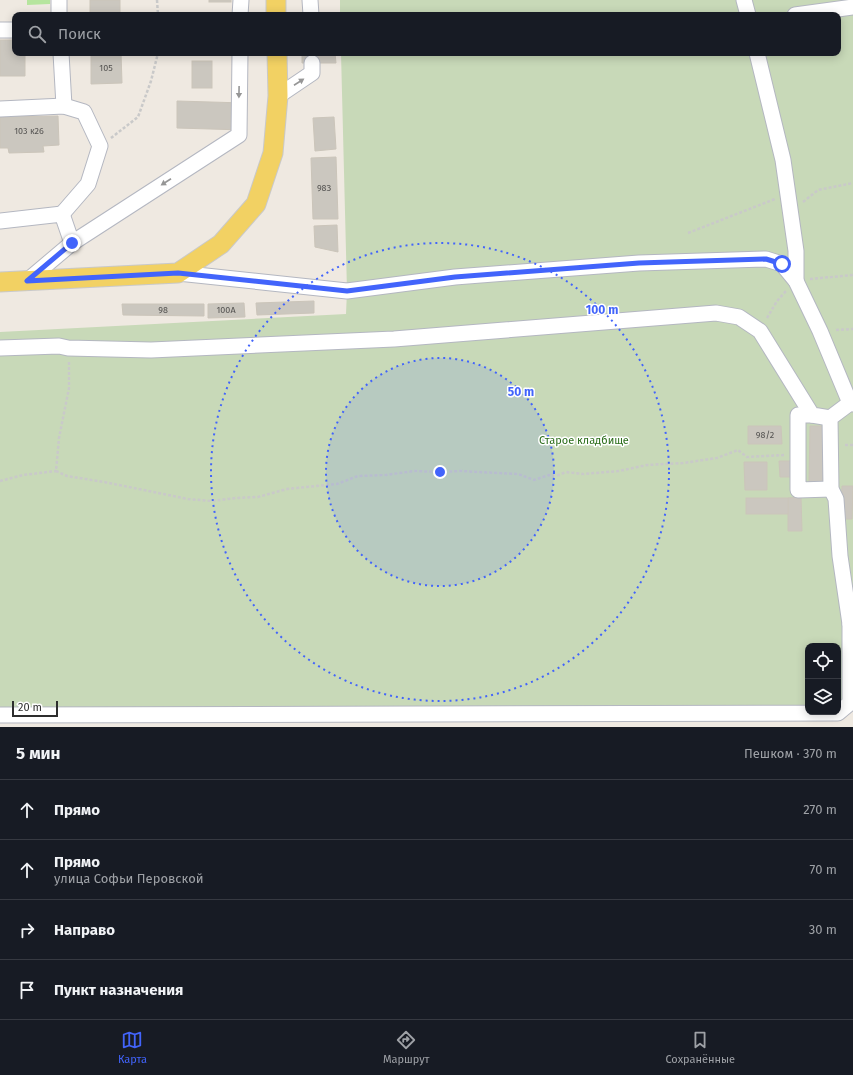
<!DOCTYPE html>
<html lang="ru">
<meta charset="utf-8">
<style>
:root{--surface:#171b24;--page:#20242c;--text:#f1f3f6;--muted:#9ea1a6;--line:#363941;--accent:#4264fb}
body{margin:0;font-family:"Fira Sans",sans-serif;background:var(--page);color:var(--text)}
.controls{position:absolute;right:12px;bottom:12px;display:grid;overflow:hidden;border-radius:8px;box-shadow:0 2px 10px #0003}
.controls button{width:36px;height:36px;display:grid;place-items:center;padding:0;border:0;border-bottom:1px solid var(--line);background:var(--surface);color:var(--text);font:20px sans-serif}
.scale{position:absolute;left:12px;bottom:10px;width:46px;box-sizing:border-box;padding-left:4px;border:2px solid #2e2e2e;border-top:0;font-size:11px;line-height:14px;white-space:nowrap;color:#2e2e2e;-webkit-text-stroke:3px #fff;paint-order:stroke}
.stop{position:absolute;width:12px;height:12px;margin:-9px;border:3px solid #4264fb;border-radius:50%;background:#fff}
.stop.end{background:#4264fb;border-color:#fff;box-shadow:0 1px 4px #0008}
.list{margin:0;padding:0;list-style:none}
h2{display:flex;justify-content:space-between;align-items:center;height:52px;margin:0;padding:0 16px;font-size:17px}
h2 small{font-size:13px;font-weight:400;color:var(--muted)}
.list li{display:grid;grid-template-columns:26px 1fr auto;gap:12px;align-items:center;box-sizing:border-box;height:60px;padding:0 16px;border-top:1px solid var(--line)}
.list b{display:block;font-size:15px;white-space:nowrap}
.list p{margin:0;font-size:13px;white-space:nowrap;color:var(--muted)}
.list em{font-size:13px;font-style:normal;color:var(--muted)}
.icon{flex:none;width:22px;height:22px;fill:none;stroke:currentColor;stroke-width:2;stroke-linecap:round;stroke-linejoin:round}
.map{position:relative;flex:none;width:853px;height:727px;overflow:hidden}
.search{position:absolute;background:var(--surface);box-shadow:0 2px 10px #0003;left:12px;right:12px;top:12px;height:44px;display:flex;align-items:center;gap:10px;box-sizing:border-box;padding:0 14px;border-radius:8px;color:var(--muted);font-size:15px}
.sheet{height:292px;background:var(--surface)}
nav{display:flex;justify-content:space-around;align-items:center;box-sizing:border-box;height:56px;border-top:1px solid var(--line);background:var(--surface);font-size:11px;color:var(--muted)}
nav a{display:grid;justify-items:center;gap:2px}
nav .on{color:var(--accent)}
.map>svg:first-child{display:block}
.green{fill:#b6e59e}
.cemetery{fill:#c8d9b8}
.building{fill:#cbc7bf;stroke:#cbc5ba}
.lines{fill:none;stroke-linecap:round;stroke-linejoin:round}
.minor-tunnel{stroke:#c8c4bd;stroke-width:15;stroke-dasharray:15 8;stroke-linecap:butt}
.minor-casing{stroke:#b4b7c1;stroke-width:17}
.major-casing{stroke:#c9c9c9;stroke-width:21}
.path{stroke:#c9c9c9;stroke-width:2.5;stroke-dasharray:3 2;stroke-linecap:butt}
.minor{stroke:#fff;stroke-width:15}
.major{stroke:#f2d163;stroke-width:19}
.oneway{fill:#969696}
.route{stroke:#4264fb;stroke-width:5}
.ring{fill:none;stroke:#4264fb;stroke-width:2;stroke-dasharray:2 4}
.labels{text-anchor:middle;stroke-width:3;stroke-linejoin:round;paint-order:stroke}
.number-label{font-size:9px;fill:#555452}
.park-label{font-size:11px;fill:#2c6e1b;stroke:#fff}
.centre{fill:#4264fb;stroke:#fff;stroke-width:2}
.ring-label{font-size:12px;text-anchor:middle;font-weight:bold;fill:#4264fb;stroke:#fff;stroke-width:3;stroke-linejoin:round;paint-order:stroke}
</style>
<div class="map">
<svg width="853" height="727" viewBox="0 0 853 727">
<rect width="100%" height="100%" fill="#efe9e1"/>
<path class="green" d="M27,0H50V4L27,5Z"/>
<path class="cemetery" d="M340,0H853V620L844,706H838V646H808V706L0,716V332L346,314L347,291L341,53H838V15H340Z"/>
<g class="building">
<rect x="90" y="0" width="30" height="15"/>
<rect x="209" y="0" width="22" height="2"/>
<path d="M0,40H15V53H25V76H0Z"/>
<path d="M91,53H121L122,83L91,84Z"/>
<path d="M302,53H335L336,63H302Z"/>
<rect x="192" y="61" width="20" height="27"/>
<path d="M177,101L244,103L243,130L177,128Z"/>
<path d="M58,116L59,145L43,146L44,152L9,153L8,148H0V117Z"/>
<path d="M334,117L336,149L315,151L313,118Z"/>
<path d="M336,157L338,219H313L311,158Z"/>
<path d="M337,225L338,252L315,247L314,226Z"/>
<path d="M314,301V313L257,315L256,303Z"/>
<path d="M244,303L245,317L208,318V304Z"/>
<path d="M122,304H204V316L123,315Z"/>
<path d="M748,426H781L782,444H748Z"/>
<path d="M810,426H826L825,484L809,483Z"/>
<path d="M779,461H794V477H780Z"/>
<path d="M744,462H767V490H745Z"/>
<path d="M842,486H853L852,519H841Z"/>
<path d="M801,497L802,531H788V498Z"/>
<rect x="746" y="498" width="42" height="16"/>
</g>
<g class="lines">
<path class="minor-tunnel" d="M311,53L312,63"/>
<g class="minor-casing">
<g id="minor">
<path d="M59,0V15"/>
<path d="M310,0L311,15"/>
<path d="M744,0L748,15"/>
<path d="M240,15L241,0"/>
<path d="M795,15L853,7"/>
<path d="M0,30H15"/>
<path d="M61,53L64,106"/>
<path d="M757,53L783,160L796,251V281"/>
<path d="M278,96L312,73V63"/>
<path d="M0,109L64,106L84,112L100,146L88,184L62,214"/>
<path d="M0,221L62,214L72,243"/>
<path d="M178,273L347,291L455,277L639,263L766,259L782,264L796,281L820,331L850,403L853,404"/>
<path d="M27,281L72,243L239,135L240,53"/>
<path d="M0,348L59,346L68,348L151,350L394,339L716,313L739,317L760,331L812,415L830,418"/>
<path d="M812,415H798V490L831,489"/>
<path d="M850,624L840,556L836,499L831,489L830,418L850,403"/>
<path d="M0,715L838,713L850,703V624H853"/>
</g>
</g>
<g class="major-casing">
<g id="major">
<path d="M276,0V15"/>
<path d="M0,282L178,273L221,244L256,204L273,153L278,96L277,53"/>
</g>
</g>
<g class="path">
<path d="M157,0L158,15"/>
<path d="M111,138L138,117L151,81L158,53"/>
<path d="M803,202L818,190L853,183"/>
<path d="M688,233L775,199"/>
<path d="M810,279L853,275"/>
<path d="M767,318L777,301L786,291"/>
<path d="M836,330L853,329"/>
<path d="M69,362V388L59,438L56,471L67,476L104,482L188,499L212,501L236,498L258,497L287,489L337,484L358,476L386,475L414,471L441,472L460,471L518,474L534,480L549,475L556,476L566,472L583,474L619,471L647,465L683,463L717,458L738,450L747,457L784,455"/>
<path d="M845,445H853"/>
<path d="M0,481L23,475L56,471"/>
</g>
<use href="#minor" class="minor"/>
<use href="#major" class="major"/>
</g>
<defs><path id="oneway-solid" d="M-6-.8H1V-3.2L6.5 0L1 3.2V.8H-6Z"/></defs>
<g class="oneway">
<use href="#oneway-solid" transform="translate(299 82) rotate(-33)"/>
<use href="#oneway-solid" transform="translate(239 92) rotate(91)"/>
<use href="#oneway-solid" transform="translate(166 182) rotate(147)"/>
</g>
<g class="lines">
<path class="route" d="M72,243L27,281L178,273L347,291L455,277L639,263L766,259L782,264"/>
</g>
<circle cx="440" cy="472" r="114" fill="#4264fb" fill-opacity=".12"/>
<g class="ring">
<circle cx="440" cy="472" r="114"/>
<circle cx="440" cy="472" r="229"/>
</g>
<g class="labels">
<g class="number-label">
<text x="106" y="71">105</text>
<text x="29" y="134">103 к26</text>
<text x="324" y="191">98З</text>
<text x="163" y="313">98</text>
<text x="226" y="313">100А</text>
<text x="765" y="438">98/2</text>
</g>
<g class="park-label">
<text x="584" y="444">Старое кладбище</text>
</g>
</g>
<circle cx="440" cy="472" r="6" class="centre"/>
<g class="ring-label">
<text x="602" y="314">100 m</text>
<text x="521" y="396">50 m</text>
</g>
</svg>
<div class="controls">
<button><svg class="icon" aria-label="locate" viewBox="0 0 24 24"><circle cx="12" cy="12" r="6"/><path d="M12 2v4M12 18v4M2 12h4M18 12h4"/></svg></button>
<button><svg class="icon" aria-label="layers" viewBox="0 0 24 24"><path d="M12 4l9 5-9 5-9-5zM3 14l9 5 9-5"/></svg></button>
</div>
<div class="scale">20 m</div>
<div class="stop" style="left:782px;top:264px"></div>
<div class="stop end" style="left:72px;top:243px"></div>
<div class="search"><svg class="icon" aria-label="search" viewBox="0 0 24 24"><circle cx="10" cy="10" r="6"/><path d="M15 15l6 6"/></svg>Поиск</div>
</div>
<section class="sheet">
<h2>5 мин<small>Пешком · 370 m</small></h2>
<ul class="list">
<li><svg class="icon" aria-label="ahead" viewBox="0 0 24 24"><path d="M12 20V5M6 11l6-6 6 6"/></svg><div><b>Прямо</b></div><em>270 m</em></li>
<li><svg class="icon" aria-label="ahead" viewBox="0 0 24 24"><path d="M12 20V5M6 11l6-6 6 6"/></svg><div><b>Прямо</b><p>улица Софьи Перовской</p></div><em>70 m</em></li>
<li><svg class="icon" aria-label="right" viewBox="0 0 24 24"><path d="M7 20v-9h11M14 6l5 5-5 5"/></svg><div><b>Направо</b></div><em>30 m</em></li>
<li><svg class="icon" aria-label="arrive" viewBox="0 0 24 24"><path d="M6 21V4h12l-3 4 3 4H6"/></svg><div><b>Пункт назначения</b></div></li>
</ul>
</section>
<nav>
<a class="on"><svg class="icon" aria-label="map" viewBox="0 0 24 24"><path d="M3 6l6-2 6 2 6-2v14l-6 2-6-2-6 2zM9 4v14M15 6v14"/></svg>Карта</a>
<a><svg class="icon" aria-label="directions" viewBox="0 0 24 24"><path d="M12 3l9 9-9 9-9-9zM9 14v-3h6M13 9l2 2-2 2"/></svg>Маршрут</a>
<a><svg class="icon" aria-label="saved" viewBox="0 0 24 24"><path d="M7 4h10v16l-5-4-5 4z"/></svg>Сохранённые</a>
</nav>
